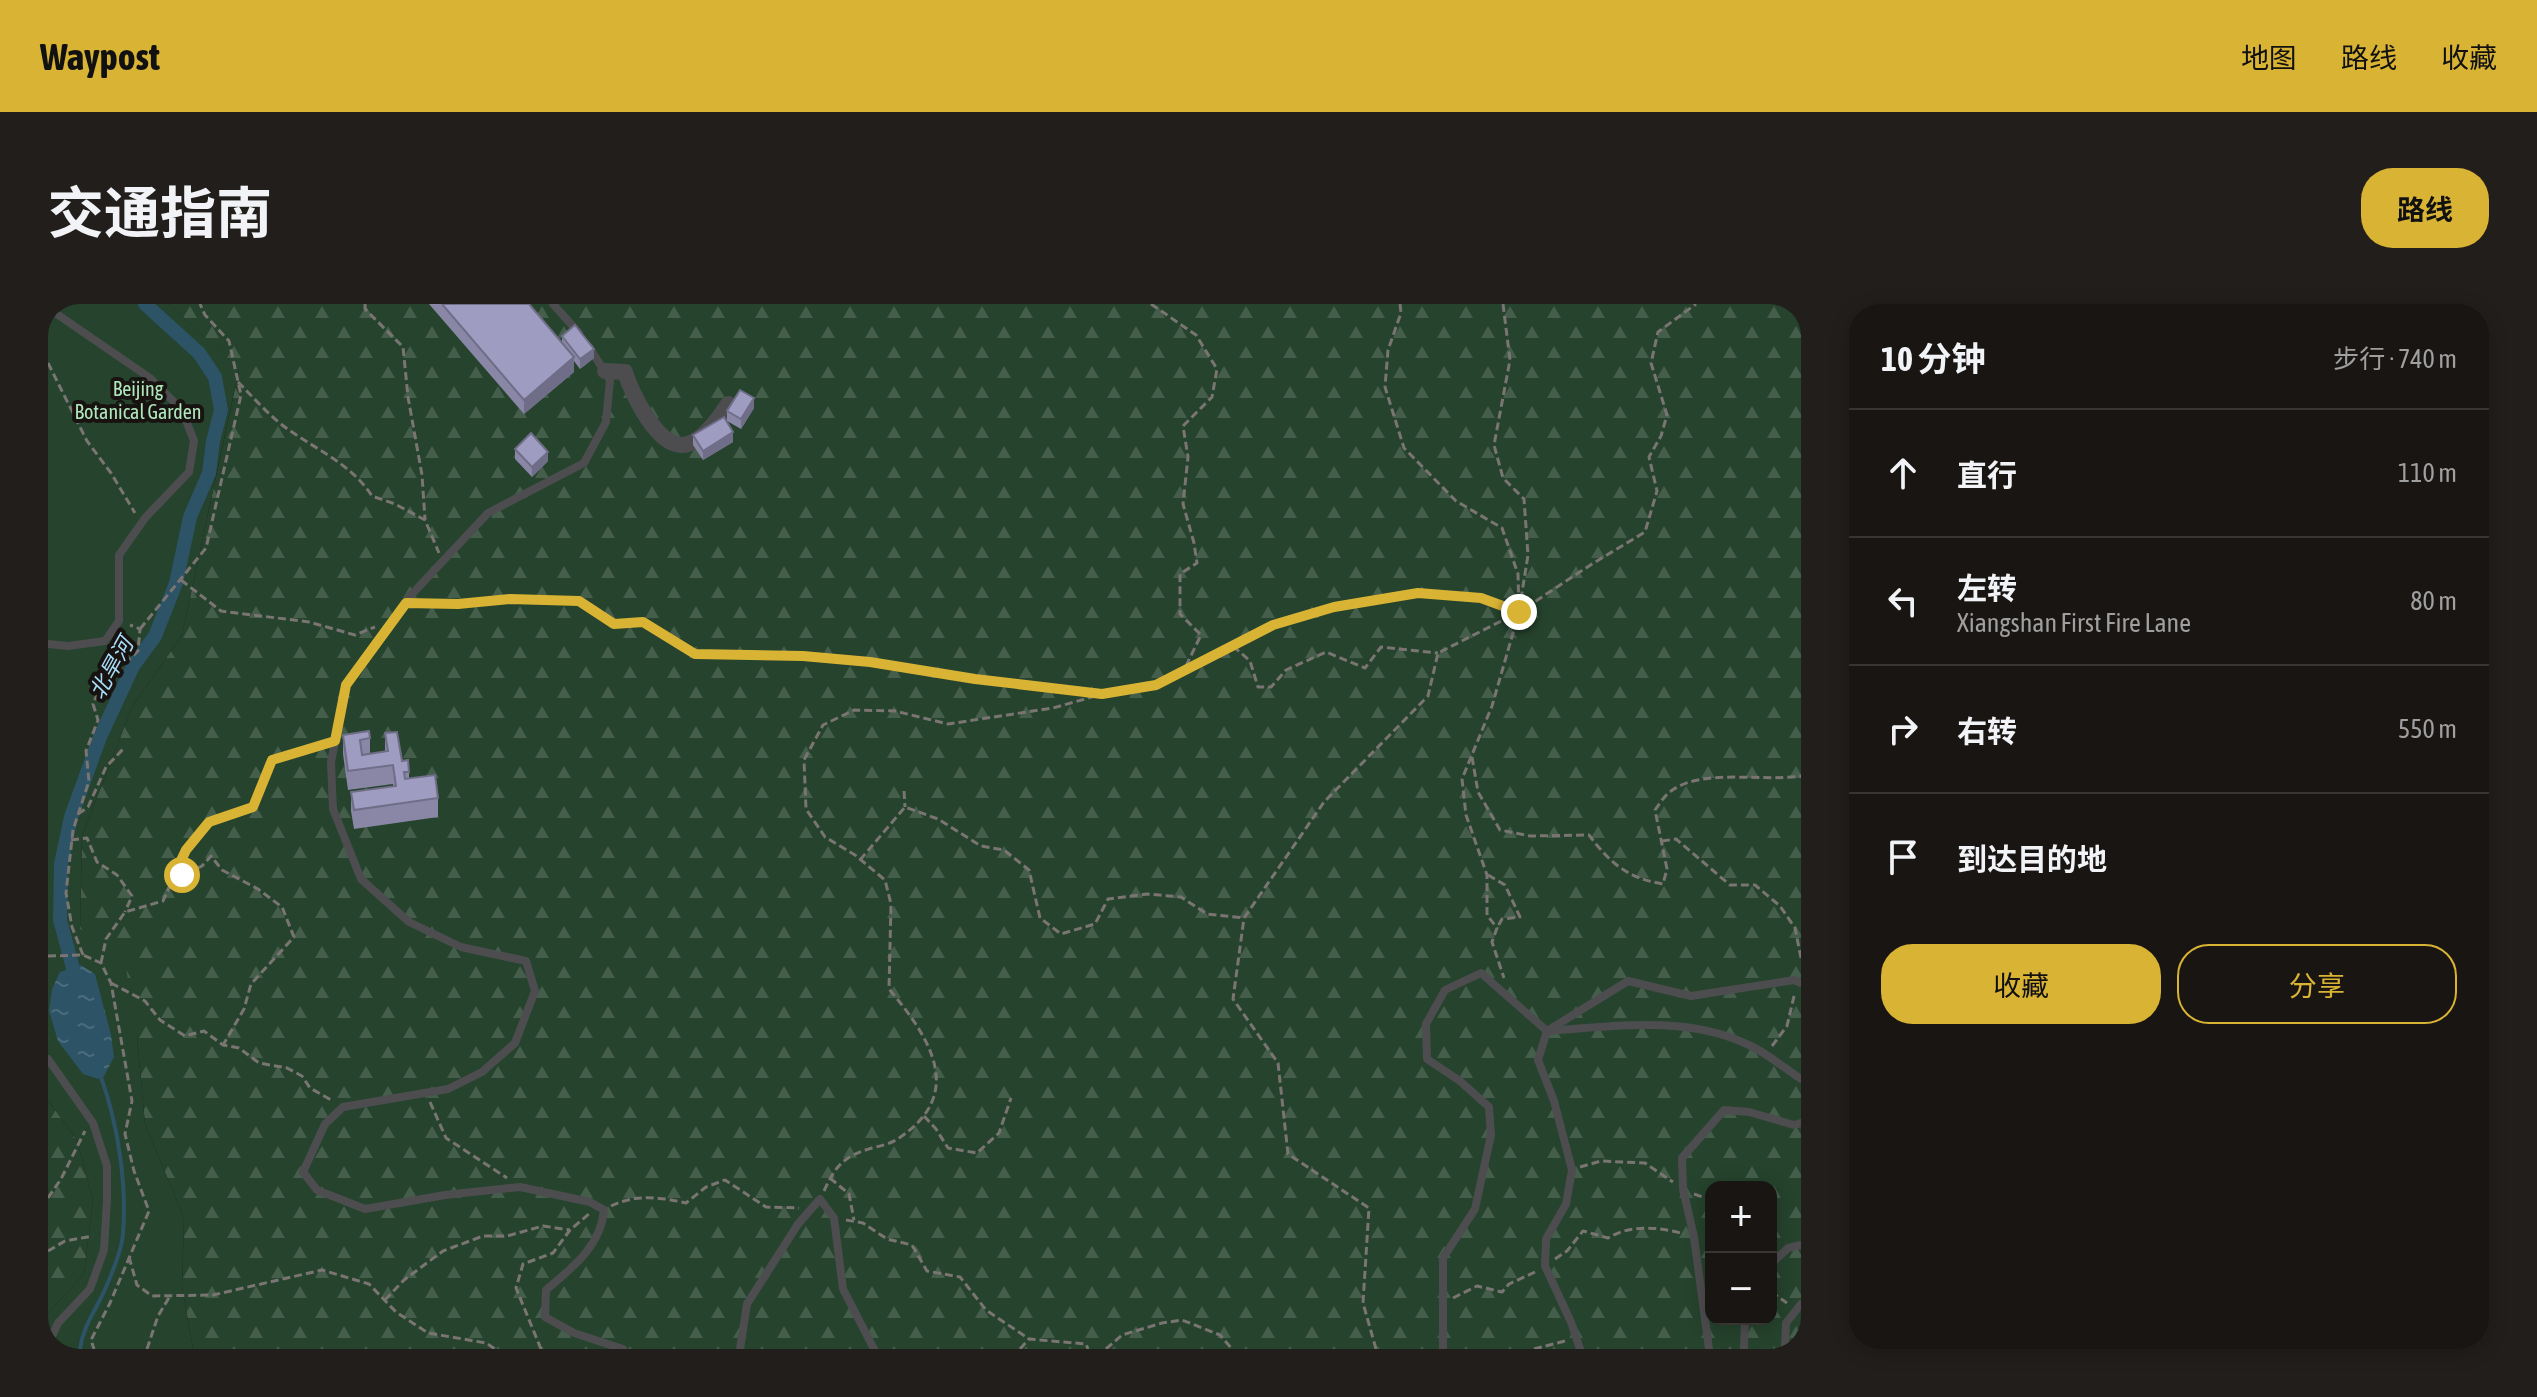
<!DOCTYPE html>
<html lang="zh">
<meta charset="utf-8">
<style>
:root{--surface:#191513;--page:#221e1c;--text:#f1f3f6;--muted:#9f9fa0;--line:#373433;--accent:#d9b334}
body{margin:0;font-family:"Asap Condensed","Noto Sans SC",sans-serif;background:var(--page);color:var(--text)}
.controls{position:absolute;right:24px;bottom:24px;display:grid;overflow:hidden;border-radius:16px;box-shadow:0 4px 20px #0003}
.controls button{width:72px;height:72px;display:grid;place-items:center;padding:0;border:0;border-bottom:2px solid var(--line);background:var(--surface);color:var(--text);font:40px sans-serif}
.stop{position:absolute;width:24px;height:24px;margin:-18px;border:6px solid #d9b334;border-radius:50%;background:#fff}
.stop.end{background:#d9b334;border-color:#fff;box-shadow:0 2px 8px #0008}
.list{margin:0;padding:0;list-style:none}
h2{display:flex;justify-content:space-between;align-items:center;height:104px;margin:0;padding:0 32px;font-size:34px}
h2 small{font-size:26px;font-weight:400;color:var(--muted)}
.list li{display:grid;grid-template-columns:52px 1fr auto;gap:24px;align-items:center;box-sizing:border-box;height:128px;padding:0 32px;border-top:2px solid var(--line)}
.list b{display:block;font-size:30px;white-space:nowrap}
.list p{margin:0;font-size:26px;white-space:nowrap;color:var(--muted)}
.list em{font-size:26px;font-style:normal;color:var(--muted)}
.actions{display:flex;gap:16px;padding:24px 32px}
.actions a{flex:1;padding:18px 0;border:2px solid var(--accent);border-radius:32px;text-align:center;font-size:28px;color:var(--accent)}
.actions .main{background:var(--accent);color:#111}
.icon{flex:none;width:44px;height:44px;fill:none;stroke:currentColor;stroke-width:2;stroke-linecap:round;stroke-linejoin:round}
.map{position:relative;flex:none;width:1753px;height:1045px;overflow:hidden;border-radius:32px}
header{display:flex;align-items:center;gap:48px;box-sizing:border-box;height:112px;padding:0 40px;background:var(--accent);color:#111}
header strong{font-size:38px}
nav{display:flex;gap:44px;margin-inline-start:auto;font-size:28px}
.intro{display:flex;align-items:center;justify-content:space-between;box-sizing:border-box;height:192px;padding:0 48px}
h1{margin:0;font-size:56px}
.button{padding:20px 36px;border-radius:32px;background:var(--accent);color:#111;font-size:28px;font-weight:700}
main{display:flex;gap:48px;padding:0 48px}
aside{flex:1;background:var(--surface);border-radius:32px;box-shadow:0 4px 20px #0003}
.map>svg:first-child{display:block}
.forest{fill:url(#forest-firs);fill-rule:evenodd}
.garden{fill:#25432d}
.water{fill:url(#water-ripples)}
.lines{fill:none;stroke-linecap:round;stroke-linejoin:round}
.stream{stroke:#2c5366;stroke-width:4}
.canal{stroke:#2c5366;stroke-width:14}
.path{stroke:#7a7572;stroke-width:3;stroke-dasharray:8 4;stroke-linecap:butt}
.service{stroke:#4d4d50;stroke-width:8}
.minor{stroke:#4d4d50;stroke-width:16}
.wall{fill:#8986a6}
.shaded-wall{fill:#6f6d87}
.building{fill:#9f9cc1;stroke:#6f6d87;stroke-width:2}
.route{stroke:#d9b334;stroke-width:10}
.labels{text-anchor:middle;stroke-width:8;stroke-linejoin:round;paint-order:stroke}
.park-label{font-size:20px;fill:#afe8bc;stroke:#181310}
.water-label{font-size:22px;font-style:italic;fill:#a7def9;stroke:#181310}
</style>
<header>
<strong>Waypost</strong>
<nav><a>地图</a><a>路线</a><a>收藏</a></nav>
</header>
<div class="intro"><h1>交通指南</h1><a class="button">路线</a></div>
<main>
<div class="map">
<svg width="1753" height="1045" viewBox="0 0 1753 1045">
<defs>
<pattern id="forest-firs" width="22" height="20" patternUnits="userSpaceOnUse" patternTransform="scale(2)"><rect width="22" height="20" fill="#25432d"/><path d="M5 1l3.5 6h-7zM16 11l3.5 6h-7z" fill="#455e4c"/></pattern>
<pattern id="water-ripples" width="26" height="14" patternUnits="userSpaceOnUse" patternTransform="scale(2)"><rect width="26" height="14" fill="#2c5366"/><path d="M2 4q2-2 4 0t4 0M15 11q2-2 4 0t4 0" fill="none" stroke="#4b6c7c"/></pattern>
</defs>
<rect width="100%" height="100%" fill="#211c19"/>
<g class="forest">
<path d="M121,0H1753V1045H145L134,983L136,914L97,820L89,733L32,625L34,532L84,403L134,331L191,66ZM1663,883H1723V1015H1663Z"/>
<path d="M0,796L29,836L45,897L36,970L0,1009Z"/>
</g>
<path class="garden" d="M0,0H121L191,65L134,331L84,403L34,532L32,625L76,651L89,733L97,820L136,914L134,983L145,1045H0V1009L36,970L45,897L29,836L0,796Z"/>
<path class="water" d="M33,661L47,670L63,731L66,753L54,776L35,770L10,737L1,707L4,685L12,668Z"/>
<g class="lines">
<path class="stream" d="M32,1045C35,1021 49,1005 58,983C65,967 74,946 75,929C79,880 70,822 54,776"/>
<path class="canal" d="M30,683L12,616L13,560L23,513L52,433L85,362L107,332L128,279L142,213L161,169L165,137L173,106L167,73L151,49L97,0"/>
<g class="path">
<path d="M317,0V5L355,43L360,93L374,171L377,215"/>
<path d="M1103,0L1148,31L1169,65L1164,93L1135,122L1140,153L1135,200L1146,239L1149,259L1132,270V310L1153,331L1136,366"/>
<path d="M1352,0L1353,9L1340,46L1337,83L1356,144L1408,197L1454,224L1470,270L1471,308L1444,402L1414,475L1418,511L1439,571V611L1449,624L1444,638L1456,674"/>
<path d="M1455,0L1462,56L1446,141L1455,174L1476,195L1480,251L1472,301"/>
<path d="M0,59L39,137L63,169L87,209"/>
<path d="M190,78C206,94 222,113 241,126C271,147 304,161 324,192L347,200L377,216L391,249"/>
<path d="M133,276L173,307L261,318L307,331L327,323"/>
<path d="M372,299L410,300L462,295L531,297L566,320L595,318L647,350L755,352L822,358L927,375L1054,390L1108,381L1225,321L1286,303L1370,289L1433,294L1471,308"/>
<path d="M92,325L158,244L193,91L181,37L157,11L152,0"/>
<path d="M1185,342L1202,357L1210,383H1223L1238,366L1278,348L1317,364L1333,343L1390,349"/>
<path d="M1424,453L1430,488L1452,526L1482,532L1541,531C1562,559 1579,574 1615,580L1619,565L1607,506C1612,499 1617,491 1623,487C1654,464 1714,478 1753,472"/>
<path d="M856,487L857,503"/>
<path d="M30,510L40,503L58,463L77,443"/>
<path d="M23,536L39,534L49,558L69,571L84,592L77,608"/>
<path d="M1614,537L1628,535L1682,581H1707L1732,602L1747,624L1753,654"/>
<path d="M812,556L857,503L890,515L933,542L956,546L981,566L992,614L1013,630L1047,620L1060,595L1099,590L1133,593L1159,610L1196,614"/>
<path d="M128,567L134,571L154,562L163,552L174,566L210,585L234,603L246,633L203,680L196,705L175,741"/>
<path d="M1440,571L1457,581L1472,613L1454,615L1449,624"/>
<path d="M35,651L24,623L18,589L25,526L41,477L38,447L50,416L45,400L53,382L90,347L92,325L82,321"/>
<path d="M0,652L35,651L53,659L63,679L84,797L77,830L86,867L101,907L62,999L43,1036L46,1045"/>
<path d="M53,659L58,635L77,608L115,597L138,546L161,518L205,503L224,456L275,440"/>
<path d="M63,679L97,697L112,716L137,732L156,727L175,741L191,744L211,759L239,764L254,772L262,784L285,797"/>
<path d="M1724,742L1739,722L1747,688"/>
<path d="M382,798L398,834L459,874"/>
<path d="M876,812L888,825L900,844L929,849L951,829L963,794"/>
<path d="M1532,863L1553,857L1597,859L1625,878"/>
<path d="M782,874L801,890L806,916"/>
<path d="M776,887C788,861 796,852 824,844C832,842 841,840 848,836C919,791 883,735 841,685L843,600L837,576L807,551L777,533L758,505L756,456L775,421L806,406L847,407L900,420L1005,404L1051,391"/>
<path d="M1646,890L1663,896"/>
<path d="M0,894L13,875L37,827"/>
<path d="M563,902C587,890 612,893 638,899L658,883L677,876L718,903L751,904"/>
<path d="M798,916L815,919L839,935L864,941L879,967L912,973L938,1006L981,1035"/>
<path d="M0,947L17,937L45,932"/>
<path d="M81,953L89,981L104,992L165,991L274,966L321,980L348,1008L380,1029L438,1039L447,1045"/>
<path d="M1507,955L1519,947L1535,927L1560,934C1583,920 1611,923 1636,930"/>
<path d="M1723,988L1739,999"/>
<path d="M1405,994L1429,982L1454,988L1461,980L1487,968"/>
<path d="M337,996L356,976L395,947L435,932H459L495,922L522,926"/>
<path d="M99,1045L110,1012L122,992"/>
<path d="M493,1045L468,984L475,960L505,949L522,926L542,909"/>
<path d="M972,1045L981,1035L1038,1040L1040,1045"/>
<path d="M1058,1045L1074,1031L1114,1019L1134,1016L1172,1031L1184,1045"/>
<path d="M1328,1045L1315,999L1321,904L1240,850L1230,759L1185,695L1196,614L1276,498L1380,392L1390,349L1471,308L1544,260L1597,228L1609,187L1601,153L1613,132L1619,111L1603,59L1610,28L1648,0"/>
<path d="M1486,1045L1517,1037"/>
</g>
<g class="service">
<path d="M505,0L531,29"/>
<path d="M0,4L102,74L134,106L146,137L141,168L97,214L71,251V317L57,337L20,342L0,340"/>
<path d="M541,43L562,76L558,118L536,159L440,209L364,290L298,381L283,458L285,505L313,575L361,618L413,643L478,657L487,687L467,739L434,768L400,785L295,803L277,820L255,868L269,886L317,905L397,891L472,883L542,898L556,906C553,942 524,964 498,986L497,1013L526,1029L575,1045"/>
<path d="M0,755L45,819L59,862V895L56,946L42,985L10,1019L0,1041"/>
<path d="M1723,960L1740,944L1753,941"/>
<path d="M692,1045L699,1000L750,920L772,895L786,914L795,985L826,1045"/>
<path d="M1395,1045V954L1427,905L1443,831L1441,803L1412,777L1379,755L1378,720L1397,686L1433,669L1499,727L1580,677L1643,692L1746,676L1753,679"/>
<path d="M1532,1045L1523,1018L1497,962L1498,935L1518,900L1524,866L1506,797L1490,756L1499,727C1564,722 1640,711 1701,741C1719,749 1736,764 1753,775"/>
<path d="M1661,1045L1646,933L1635,885L1634,854L1676,806L1701,808L1746,821L1753,819"/>
<path d="M1696,1045L1697,1015"/>
<path d="M1741,1045L1737,1043L1738,1019L1753,1000"/>
</g>
<path class="minor" d="M557,67L577,68C583,88 611,149 640,140C657,134 671,114 680,100"/>
</g>
<g class="wall">
<path d="M381,0H481L514,39V32L546,54L532,65L526,57V68L476,110Z"/>
<path d="M706,104L693,125L679,117V107Z"/>
<path d="M645,131L685,138L655,156L645,141Z"/>
<path d="M467,145L500,157L484,173L467,155Z"/>
<path d="M337,429L361,468V474L390,494V513L306,525L303,507V488L345,482V480L300,486L295,450V431L322,434V450L337,448Z"/>
</g>
<g class="shaded-wall">
<path d="M546,45V54L532,65V55Z"/>
<path d="M526,53V68L476,110V96Z"/>
<path d="M706,94V104L693,125V115Z"/>
<path d="M685,128V138L655,156V147Z"/>
<path d="M500,148V157L484,173V163Z"/>
</g>
<g class="building">
<path d="M394,0H481L526,53L476,96Z"/>
<path d="M527,21L546,45L532,55L514,32Z"/>
<path d="M692,86L706,94L693,115L679,107Z"/>
<path d="M676,113L685,128L655,147L645,131Z"/>
<path d="M483,129L500,148L484,163L467,145Z"/>
<path d="M321,427L322,434L312,436L314,451L340,447L337,429L349,428L354,457L360,456L361,468H356L357,475L387,471L390,494L306,506L303,488L348,482L345,461L300,467L295,431Z"/>
</g>
<g class="lines">
<path class="route" d="M134,571L128,567L138,546L161,518L205,503L224,456L287,437L298,381L358,299L410,300L462,295L531,297L566,320L595,318L647,350L755,352L822,358L927,375L1054,390L1108,381L1225,321L1286,303L1370,289L1433,294L1471,308"/>
</g>
<g class="labels">
<g class="park-label">
<text x="90" y="92">Beijing<tspan x="90" dy="23">Botanical Garden</tspan></text>
</g>
<g class="water-label">
<text transform="translate(63 364) rotate(-61)" y="8">北旱河</text>
</g>
</g>
</svg>
<div class="controls">
<button>+</button>
<button>−</button>
</div>
<div class="stop" style="left:134px;top:571px"></div>
<div class="stop end" style="left:1471px;top:308px"></div>
</div>
<aside>
<h2>10 分钟<small>步行 · 740 m</small></h2>
<ul class="list">
<li><svg class="icon" aria-label="ahead" viewBox="0 0 24 24"><path d="M12 20V5M6 11l6-6 6 6"/></svg><div><b>直行</b></div><em>110 m</em></li>
<li><svg class="icon" aria-label="left" viewBox="0 0 24 24"><path d="M17 20v-9H6M10 6l-5 5 5 5"/></svg><div><b>左转</b><p>Xiangshan First Fire Lane</p></div><em>80 m</em></li>
<li><svg class="icon" aria-label="right" viewBox="0 0 24 24"><path d="M7 20v-9h11M14 6l5 5-5 5"/></svg><div><b>右转</b></div><em>550 m</em></li>
<li><svg class="icon" aria-label="arrive" viewBox="0 0 24 24"><path d="M6 21V4h12l-3 4 3 4H6"/></svg><div><b>到达目的地</b></div></li>
</ul>
<div class="actions"><a class="main">收藏</a><a>分享</a></div>
</aside>
</main>
